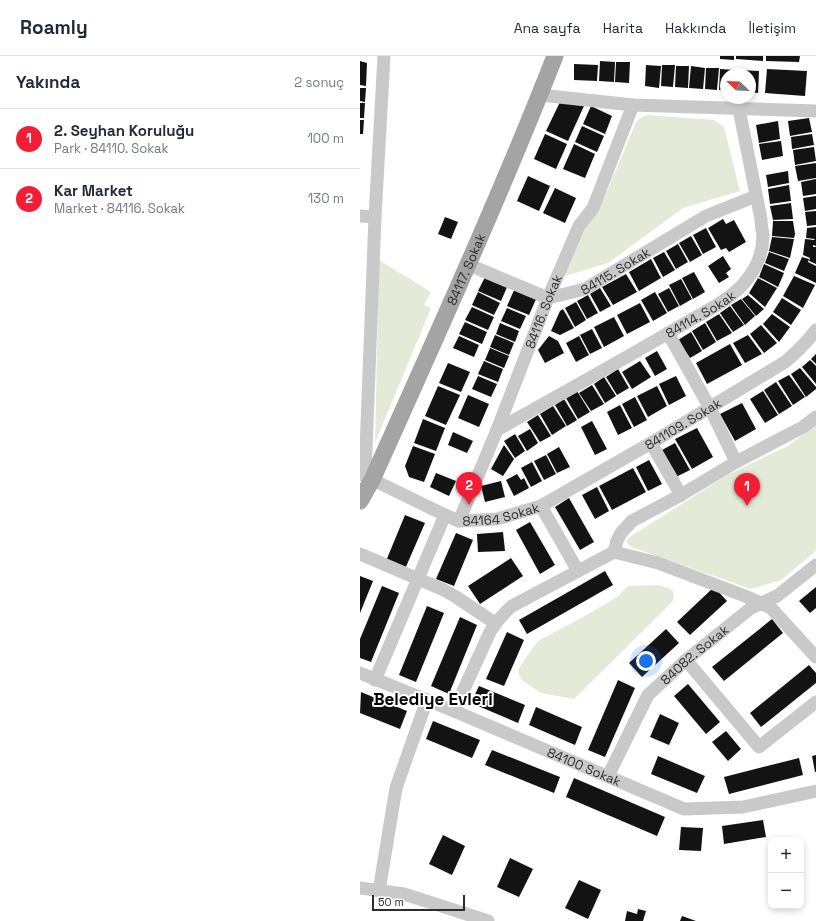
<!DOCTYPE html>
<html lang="tr">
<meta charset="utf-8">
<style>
:root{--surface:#fff;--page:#f6f6f7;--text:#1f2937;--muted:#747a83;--line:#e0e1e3;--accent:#f31e35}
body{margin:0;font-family:"Space Grotesk",sans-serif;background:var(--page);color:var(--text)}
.controls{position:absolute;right:12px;bottom:12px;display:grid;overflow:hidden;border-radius:8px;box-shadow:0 2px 6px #0003}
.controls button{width:36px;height:36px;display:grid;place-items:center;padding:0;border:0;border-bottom:1px solid var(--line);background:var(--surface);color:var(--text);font:20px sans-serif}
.compass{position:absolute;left:360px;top:12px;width:36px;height:36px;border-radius:50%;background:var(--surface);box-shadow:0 2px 6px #0003;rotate:293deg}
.scale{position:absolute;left:12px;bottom:10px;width:93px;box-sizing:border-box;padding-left:4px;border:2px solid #2c2c2c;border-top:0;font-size:11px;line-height:14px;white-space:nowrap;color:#2c2c2c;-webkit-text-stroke:3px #fff;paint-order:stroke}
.you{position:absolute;left:286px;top:605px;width:14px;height:14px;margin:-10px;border:3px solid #fff;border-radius:50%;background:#1a73e8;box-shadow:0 0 0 6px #1a73e833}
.badge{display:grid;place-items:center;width:26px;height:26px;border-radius:50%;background:var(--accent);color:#fff;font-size:13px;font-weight:700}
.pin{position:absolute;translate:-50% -33px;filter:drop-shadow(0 1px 2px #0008)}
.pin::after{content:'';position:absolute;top:21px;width:14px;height:12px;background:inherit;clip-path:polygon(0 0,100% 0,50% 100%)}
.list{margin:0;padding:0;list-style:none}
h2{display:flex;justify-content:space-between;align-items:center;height:52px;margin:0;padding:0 16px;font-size:17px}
h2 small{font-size:13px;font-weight:400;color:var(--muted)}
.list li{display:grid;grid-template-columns:26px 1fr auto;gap:12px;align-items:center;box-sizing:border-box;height:60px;padding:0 16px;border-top:1px solid var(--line)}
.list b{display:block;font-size:15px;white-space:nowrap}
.list p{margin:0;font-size:13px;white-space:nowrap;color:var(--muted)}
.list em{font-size:13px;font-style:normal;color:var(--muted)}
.map{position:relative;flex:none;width:456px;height:865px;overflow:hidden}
header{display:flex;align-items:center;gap:24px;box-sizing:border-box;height:56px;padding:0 20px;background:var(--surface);border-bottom:1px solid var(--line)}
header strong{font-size:19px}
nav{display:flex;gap:22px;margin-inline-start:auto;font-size:14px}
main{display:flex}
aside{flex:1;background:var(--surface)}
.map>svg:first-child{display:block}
.green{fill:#e3ebd8}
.building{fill:#131313}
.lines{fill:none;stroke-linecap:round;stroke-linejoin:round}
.minor{stroke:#c9c9c9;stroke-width:13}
.major{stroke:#a4a4a4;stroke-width:17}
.labels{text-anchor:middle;stroke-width:4;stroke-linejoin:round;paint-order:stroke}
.street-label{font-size:13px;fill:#2c2c2c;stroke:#fff}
.district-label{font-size:17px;font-weight:bold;fill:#000;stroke:#fff}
</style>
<header>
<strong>Roamly</strong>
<nav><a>Ana sayfa</a><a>Harita</a><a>Hakkında</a><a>İletişim</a></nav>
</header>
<main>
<aside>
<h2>Yakında<small>2 sonuç</small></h2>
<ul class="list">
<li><span class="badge">1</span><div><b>2. Seyhan Koruluğu</b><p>Park · 84110. Sokak</p></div><em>100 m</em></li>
<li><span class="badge">2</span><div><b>Kar Market</b><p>Market · 84116. Sokak</p></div><em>130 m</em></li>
</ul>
</aside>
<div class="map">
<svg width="456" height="865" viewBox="0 0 456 865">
<rect width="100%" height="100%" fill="#fff"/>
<g class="green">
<path d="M288,59L354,64L364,71L380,135L323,152L248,207L198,222L248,133L276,66L282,61Z"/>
<path d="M19,204L71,236L64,249L71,252L15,387Z"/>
<path d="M456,368V495L421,524L391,533L271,491L266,486L268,482L369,418L428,390Z"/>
<path d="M299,529L308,532L313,535L314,541L312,546L214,643L181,637L162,624L158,616L159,612L178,585L223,561L257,541L268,530Z"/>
</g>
<g class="building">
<path d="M360,0H374V4L360,3Z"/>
<path d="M376,0H403V5L376,3Z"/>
<path d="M406,0H440L439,6L406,5Z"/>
<path d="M0,5L7,7L6,30L0,29Z"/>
<path d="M240,5L255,6L254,26L239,25Z"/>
<path d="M256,6H270L269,27L255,26Z"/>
<path d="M214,8L238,9L237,25L214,24Z"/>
<path d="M286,9L301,10L299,32L285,30Z"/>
<path d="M302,9H315L313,31L301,30Z"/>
<path d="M316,10H329L328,32L315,31Z"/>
<path d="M331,10L345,12L343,33L329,32Z"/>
<path d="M346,12H359L357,34L345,33Z"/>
<path d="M360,13L376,14L375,18H366V35L359,34Z"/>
<path d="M407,13L447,15L445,40L405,37Z"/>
<path d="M378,14L399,15L398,37L390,36V18H377Z"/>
<path d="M0,32H6L5,46L0,45Z"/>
<path d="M200,46L224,50L208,85L186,75Z"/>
<path d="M0,47H5L4,62H0Z"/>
<path d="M231,50L252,60L245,78L223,68Z"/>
<path d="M449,62L452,76L430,80L428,65Z"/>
<path d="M0,64H4L3,78H0Z"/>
<path d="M418,65L420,83L399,87L396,69Z"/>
<path d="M222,70L244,80L237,96L215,86Z"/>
<path d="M185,78L207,88L196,113L174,103Z"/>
<path d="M452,78L454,89L432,93L431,81Z"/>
<path d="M421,85L423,100L402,104L399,88Z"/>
<path d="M214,88L235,98L225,122L203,113Z"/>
<path d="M454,91L456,105L435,109L433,94Z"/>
<path d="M456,107V122L438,125L435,110Z"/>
<path d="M428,115L429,127L408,131L406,119Z"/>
<path d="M168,120L190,130L179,155L157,145Z"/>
<path d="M456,123V138L443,140L441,126Z"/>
<path d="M429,129L431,145L410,148L408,133Z"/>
<path d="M195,132L216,142L205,167L183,157Z"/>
<path d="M456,140V153L445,155L443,142Z"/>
<path d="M431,147L433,163L413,164L410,150Z"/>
<path d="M456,155V169L447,170L445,156Z"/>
<path d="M85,161L98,166L91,183L78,178Z"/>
<path d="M363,163L366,168L374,164L386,186L369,196L366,192L361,194L348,172Z"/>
<path d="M413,165H433L435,178L434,182L412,180Z"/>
<path d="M456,171V190L453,189V191H456V208L449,205L450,202L443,199L445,183L454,184L455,183L446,182L447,172Z"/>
<path d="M346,172L356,191L343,198L333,179Z"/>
<path d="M331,180L342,199L330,206L319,187Z"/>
<path d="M412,181L434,183L430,202L409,195Z"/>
<path d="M318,188L328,206L316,213L306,195Z"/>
<path d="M304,196L315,214L303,221L293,202Z"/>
<path d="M409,196L429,203L424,215L405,207Z"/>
<path d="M363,200L371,213L366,217L369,221L359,227L348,210Z"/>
<path d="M442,201L449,203L448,206L456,210V227L435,217Z"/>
<path d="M291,203L301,222L279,235L269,216Z"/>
<path d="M404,208L424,217L418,231L399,221Z"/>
<path d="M334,216L345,236L333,243L322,222Z"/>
<path d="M266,218L277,236L253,249L242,231Z"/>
<path d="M126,219L148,229L141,245L118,235Z"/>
<path d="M434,220L455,229L443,252L423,240Z"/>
<path d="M398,222L417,232L405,251L389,237Z"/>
<path d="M321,223L332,243L320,250L309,229Z"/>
<path d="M155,232L177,241L169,259L147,250Z"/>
<path d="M240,232L251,250L240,256L230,238Z"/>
<path d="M309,232L319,250L308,256L298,238Z"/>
<path d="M118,236L140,247L134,259L112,249Z"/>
<path d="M295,236L307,257L293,265L281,244Z"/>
<path d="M228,239L238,257L227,263L217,245Z"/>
<path d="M388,239L404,253L396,260L382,243Z"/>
<path d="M422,242L441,254L431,269L413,256Z"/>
<path d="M381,243L395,260L385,269L371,249Z"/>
<path d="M216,246L226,264L215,271L205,252Z"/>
<path d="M280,247L290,266L267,278L257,259Z"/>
<path d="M370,250L384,269L373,276L360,257Z"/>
<path d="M112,251L134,261L128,274L105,264Z"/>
<path d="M147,252L166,260L160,273L141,265Z"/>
<path d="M203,253L214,272L200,279L191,275L200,255Z"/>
<path d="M359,258L372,277L357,285L346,266Z"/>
<path d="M412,258L430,271L419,286L403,268Z"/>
<path d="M254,261L264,280L244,291L234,271Z"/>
<path d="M105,266L127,276L122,288L99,278Z"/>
<path d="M140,267L159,275L155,286L136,278Z"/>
<path d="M345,267L356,286L343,294L332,275Z"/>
<path d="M401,269L417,287L404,297L390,278Z"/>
<path d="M232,273L242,292L230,298L220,279Z"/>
<path d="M331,276L342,295L330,302L318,284Z"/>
<path d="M135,279L154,287L149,299L130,291Z"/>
<path d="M388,279L402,298L385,307L373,287Z"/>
<path d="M99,280L119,289L114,301L93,292Z"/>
<path d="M189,280L198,285L204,297L185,307L178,294Z"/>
<path d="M219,280L229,299L216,306L206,287Z"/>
<path d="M370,288L382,309L347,328L336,307Z"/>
<path d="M130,292L149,300L144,312L125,304Z"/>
<path d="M297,295L307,313L295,320L285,302Z"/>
<path d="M456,298V308L451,303Z"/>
<path d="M450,304L456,310V328L442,311Z"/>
<path d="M124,305L143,313L138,326L118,318Z"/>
<path d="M280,305L291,321L272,333L262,316Z"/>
<path d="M88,307L110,316L101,336L79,327Z"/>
<path d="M440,312L456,331V333L446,341L431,318Z"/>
<path d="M258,313L269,332L257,339L246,321Z"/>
<path d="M429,319L445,341L433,349L418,325Z"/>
<path d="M118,320L137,328L131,341L112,333Z"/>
<path d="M316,320L326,340L309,349L299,328Z"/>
<path d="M244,321L256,340L245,347L234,328Z"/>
<path d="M416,326L432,350L419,358L404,334Z"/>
<path d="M232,329L244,348L231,355L219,337Z"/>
<path d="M78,330L100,339L86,369L65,360Z"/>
<path d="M297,330L307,350L288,361L277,340Z"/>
<path d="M217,335L230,356L218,363L206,342Z"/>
<path d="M403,335L418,359L405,367L390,343Z"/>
<path d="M108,339L129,348L119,371L98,362Z"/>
<path d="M275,341L287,364L274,371L262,348Z"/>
<path d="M204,343L217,364L207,370L195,349Z"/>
<path d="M382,347L396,373L375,385L360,358Z"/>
<path d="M260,349L272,372L258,379L247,356Z"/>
<path d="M193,350L206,370L192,379L180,358Z"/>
<path d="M178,359L191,380L180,386L167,366Z"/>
<path d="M63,363L85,372L76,395L54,387Z"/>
<path d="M232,365L247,393L235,399L221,371Z"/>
<path d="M337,372L353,401L332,413L315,383Z"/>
<path d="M170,373L178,387L167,395L158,380Z"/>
<path d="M93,376L113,385L107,397L88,389Z"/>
<path d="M155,378L165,395L155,402L144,385Z"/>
<path d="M315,387L330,414L316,421L302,394Z"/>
<path d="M144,389L154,403L143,420L131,413Z"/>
<path d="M53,390L75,398L64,426L49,421L45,410Z"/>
<path d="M199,391L210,411L197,417L187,398Z"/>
<path d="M186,399L196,418L184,424L174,405Z"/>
<path d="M289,404L302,428L288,435L276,411Z"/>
<path d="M172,406L182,425L171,431L161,412Z"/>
<path d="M273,412L286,436L252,454L239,430Z"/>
<path d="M76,417L96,425L89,440L70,431Z"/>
<path d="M157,418L161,424L164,422L169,432L154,440L146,424Z"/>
<path d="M141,425L145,441L125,446L121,430Z"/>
<path d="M237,431L249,455L235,463L222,439Z"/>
<path d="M209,442L234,486L220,494L195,451Z"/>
<path d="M45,459L65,467L45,513L26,505Z"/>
<path d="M170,466L195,509L180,518L156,474Z"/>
<path d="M143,476L145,495L118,496L117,478Z"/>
<path d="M96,477L113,484L94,530L76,523Z"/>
<path d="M151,502L163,520L120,548L108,530Z"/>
<path d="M245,515L253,529L167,578L159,564Z"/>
<path d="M0,520L13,525L0,557Z"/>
<path d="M22,530L39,537L11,606L0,602V583Z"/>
<path d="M354,531L367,545L330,579L317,566Z"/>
<path d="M456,531V552L450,557L439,545Z"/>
<path d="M67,550L84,557L56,626L39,619Z"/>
<path d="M100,561L117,569L89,638L71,630Z"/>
<path d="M412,563L423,577L364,625L352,611Z"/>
<path d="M306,573L319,587L282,621L269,607Z"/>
<path d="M147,576L164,584L144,630L126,623Z"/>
<path d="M449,609L456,617V627L401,671L390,657Z"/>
<path d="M258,624L275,632L245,701L228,694Z"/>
<path d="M328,628L360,666L346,678L314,640Z"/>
<path d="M119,630L165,649L158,667L111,647Z"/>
<path d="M1,636L47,655L40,673L0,657Z"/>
<path d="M176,651L222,671L215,689L169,669Z"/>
<path d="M300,658L319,667L309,689L290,681Z"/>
<path d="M73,665L120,684L112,702L66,683Z"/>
<path d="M366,675L381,693L368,705L352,686Z"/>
<path d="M132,694L200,721L194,737L125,709Z"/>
<path d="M456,699V716H455L452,700Z"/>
<path d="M298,700L345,720L337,737L291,718Z"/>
<path d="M439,702L443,719L369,738L364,721Z"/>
<path d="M214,722L305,761L297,780L206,741Z"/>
<path d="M403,764L406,781L364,788L362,770Z"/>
<path d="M321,771L343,772L341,795L319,794Z"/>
<path d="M83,779L105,790L92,819L69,808Z"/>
<path d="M150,802L173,813L159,841L137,831Z"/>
<path d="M219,824L241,834L228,863L205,852Z"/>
<path d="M278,853L286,855L283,865H265L267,855L277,858Z"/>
<path d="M322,860L336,865H320Z"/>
</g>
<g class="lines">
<g class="minor">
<path d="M180,39L273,49L456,55"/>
<path d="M0,160L15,161"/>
<path id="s1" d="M109,209L188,242L225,233L346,160L396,140"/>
<path d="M308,277L350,352L376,406"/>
<path id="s2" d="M137,374C199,339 261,305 322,269C341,258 372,243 385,226C396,213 403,196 403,179C402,174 401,168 401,163L379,53"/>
<path d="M291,387L321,439"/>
<path id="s3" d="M3,419L85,459L99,465L137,463L181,450L218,515"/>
<path d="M5,420L15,161L24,0"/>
<path id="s4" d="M181,450L291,387L425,306C437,296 447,286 456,274"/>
<path id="s5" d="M99,465L137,374L188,242L219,170L233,152L273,49"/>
<path d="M254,496L257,485L261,477L272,465L321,439L376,406L443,371L456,361"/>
<path d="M254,496L298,507L385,540L411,552L456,601"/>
<path d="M0,498L84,534L96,541L135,567"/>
<path d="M326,604L399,691L456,646"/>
<path id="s6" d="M0,617L94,655L324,753L383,751L456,735"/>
<path d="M15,624L85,459"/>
<path d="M94,655L130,576C136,566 143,558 152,550L254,496"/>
<path id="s7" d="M248,720L288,639L326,604L391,552L417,540L456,509"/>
<path d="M0,832L44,838L128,865"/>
<path d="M19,835L36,732L67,644"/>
</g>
<path class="major" id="s8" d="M0,445L12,424C75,283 139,143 195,0"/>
</g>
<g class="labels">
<g class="street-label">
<text dy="5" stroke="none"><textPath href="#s8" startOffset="255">84117. Sokak</textPath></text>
<text dy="5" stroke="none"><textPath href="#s1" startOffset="159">84115. Sokak</textPath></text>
<text dy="5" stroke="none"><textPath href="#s5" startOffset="226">84116. Sokak</textPath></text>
<text dy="5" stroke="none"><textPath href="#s2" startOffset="234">84114. Sokak</textPath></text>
<text dy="5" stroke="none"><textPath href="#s4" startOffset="164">841109. Sokak</textPath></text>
<text dy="5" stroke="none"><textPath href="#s3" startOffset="149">84164 Sokak</textPath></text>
<text dy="5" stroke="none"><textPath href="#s7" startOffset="152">84082. Sokak</textPath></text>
<text dy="5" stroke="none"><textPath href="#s6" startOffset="243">84100 Sokak</textPath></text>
</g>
<g class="district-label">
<text x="73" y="649">Belediye Evleri</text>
</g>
</g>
</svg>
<div class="controls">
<button>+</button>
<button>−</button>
</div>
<svg class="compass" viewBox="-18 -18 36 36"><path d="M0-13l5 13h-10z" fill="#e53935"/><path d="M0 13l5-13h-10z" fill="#747a83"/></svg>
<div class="scale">50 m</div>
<div class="you"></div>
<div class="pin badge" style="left:387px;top:450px">1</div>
<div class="pin badge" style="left:109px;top:449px">2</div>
</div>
</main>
